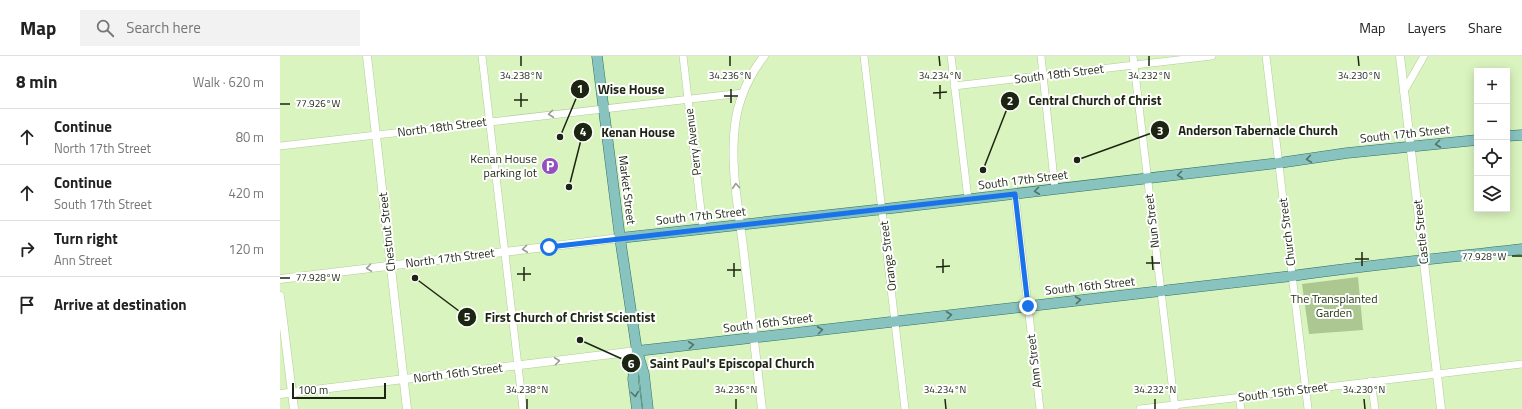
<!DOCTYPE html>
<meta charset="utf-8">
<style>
:root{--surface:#fff;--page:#f2f2f2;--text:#222;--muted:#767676;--line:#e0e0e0}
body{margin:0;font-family:"Titillium Web",sans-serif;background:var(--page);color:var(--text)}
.controls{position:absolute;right:12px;top:12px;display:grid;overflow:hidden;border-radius:0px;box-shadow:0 2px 10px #0003}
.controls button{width:36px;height:36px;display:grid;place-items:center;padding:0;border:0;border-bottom:1px solid var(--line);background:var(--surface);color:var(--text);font:20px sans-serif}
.scale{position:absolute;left:12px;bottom:10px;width:94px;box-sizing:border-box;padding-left:4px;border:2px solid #1c2512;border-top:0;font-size:11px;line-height:14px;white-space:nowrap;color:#1c2512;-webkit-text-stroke:3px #fff;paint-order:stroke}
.stop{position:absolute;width:12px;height:12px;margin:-9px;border:3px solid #1a73e8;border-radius:50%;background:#fff}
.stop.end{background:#1a73e8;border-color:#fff;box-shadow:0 1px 4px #0008}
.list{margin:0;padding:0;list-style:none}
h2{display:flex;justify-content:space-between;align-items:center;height:52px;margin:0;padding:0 16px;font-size:17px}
h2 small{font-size:13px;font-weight:400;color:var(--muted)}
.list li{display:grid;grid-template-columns:26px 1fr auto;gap:12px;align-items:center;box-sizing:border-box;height:56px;padding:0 16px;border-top:1px solid var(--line)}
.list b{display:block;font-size:15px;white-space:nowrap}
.list p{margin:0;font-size:13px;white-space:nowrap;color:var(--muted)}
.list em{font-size:13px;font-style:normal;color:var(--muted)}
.icon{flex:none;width:22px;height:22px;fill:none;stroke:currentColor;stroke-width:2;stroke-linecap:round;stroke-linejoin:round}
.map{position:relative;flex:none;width:1242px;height:353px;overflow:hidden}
header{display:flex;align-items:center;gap:24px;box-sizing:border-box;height:56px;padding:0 20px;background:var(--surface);border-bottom:1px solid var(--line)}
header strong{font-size:19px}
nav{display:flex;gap:22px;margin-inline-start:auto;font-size:14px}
.search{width:280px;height:36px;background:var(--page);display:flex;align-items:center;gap:10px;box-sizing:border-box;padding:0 14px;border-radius:0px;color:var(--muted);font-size:15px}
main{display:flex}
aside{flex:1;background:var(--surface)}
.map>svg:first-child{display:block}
.green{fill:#acc78f}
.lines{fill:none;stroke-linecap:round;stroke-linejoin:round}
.minor-casing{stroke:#b3cc99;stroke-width:8}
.tertiary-casing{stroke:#b3cc99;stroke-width:9}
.primary-casing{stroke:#307267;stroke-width:11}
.minor{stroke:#fff;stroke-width:7}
.tertiary{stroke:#fff;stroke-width:8}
.primary{stroke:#89c3bf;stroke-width:10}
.oneway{stroke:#999d94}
.oneway2{stroke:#527468}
.route{stroke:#1a73e8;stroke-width:5}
.ticks{fill:none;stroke:#1c2512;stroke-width:1.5}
.labels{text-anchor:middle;stroke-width:4;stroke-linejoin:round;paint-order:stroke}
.street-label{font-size:12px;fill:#1c2512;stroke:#fff}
.poi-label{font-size:12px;fill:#1c2512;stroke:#fff;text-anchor:end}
.park-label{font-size:12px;fill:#24350e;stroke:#fff}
.ticks-label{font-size:10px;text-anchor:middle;fill:#1c2512;stroke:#fff;stroke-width:4;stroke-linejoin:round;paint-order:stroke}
.leader{fill:none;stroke:#1c2512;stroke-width:1.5}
.callout-dot{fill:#1c2512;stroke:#fff;stroke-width:1.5}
.mark-label{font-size:12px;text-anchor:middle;font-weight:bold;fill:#fff}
.callout-label{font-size:13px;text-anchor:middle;font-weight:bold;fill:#1c2512;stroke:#fff;stroke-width:4;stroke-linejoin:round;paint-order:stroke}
</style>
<header>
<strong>Map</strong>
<div class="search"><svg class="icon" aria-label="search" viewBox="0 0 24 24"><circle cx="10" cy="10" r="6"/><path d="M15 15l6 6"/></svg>Search here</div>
<nav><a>Map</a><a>Layers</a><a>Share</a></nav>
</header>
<main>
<aside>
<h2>8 min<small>Walk · 620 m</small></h2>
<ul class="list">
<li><svg class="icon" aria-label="ahead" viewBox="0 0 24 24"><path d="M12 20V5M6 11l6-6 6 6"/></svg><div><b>Continue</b><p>North 17th Street</p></div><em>80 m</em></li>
<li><svg class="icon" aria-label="ahead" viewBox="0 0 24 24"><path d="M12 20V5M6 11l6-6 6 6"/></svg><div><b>Continue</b><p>South 17th Street</p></div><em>420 m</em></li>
<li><svg class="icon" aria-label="right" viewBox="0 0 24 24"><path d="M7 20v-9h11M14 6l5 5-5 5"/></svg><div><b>Turn right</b><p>Ann Street</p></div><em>120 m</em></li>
<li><svg class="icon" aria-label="arrive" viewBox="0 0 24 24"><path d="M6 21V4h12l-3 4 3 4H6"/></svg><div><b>Arrive at destination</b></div></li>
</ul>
</aside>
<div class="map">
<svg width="1242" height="353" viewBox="0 0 1242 353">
<rect width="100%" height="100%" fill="#daf4bf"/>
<path class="green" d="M1078,221L1083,274L1029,278L1022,228Z"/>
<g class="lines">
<g class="minor-casing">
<g id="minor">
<path d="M202,0L243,353"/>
<path d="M403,0L423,172"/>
<path d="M584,0L625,353"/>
<path d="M671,0L688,143"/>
<path d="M761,0L775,133"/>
<path d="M853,0L895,353"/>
<path d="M986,0L1028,353"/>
<path d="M674,30L932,0"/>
<path d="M1124,35L1144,0"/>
<path d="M0,90L463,37"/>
<path d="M735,138L760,353"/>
<path d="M1091,325L1095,353"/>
<path d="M959,341L961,353"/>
<path d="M860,353L1242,308"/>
</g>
</g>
<g class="tertiary-casing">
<g id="tertiary">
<path d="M87,0L127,353"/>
<path d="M1120,0L1161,353"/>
<path d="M0,223L340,182"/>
<path d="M0,240L14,353"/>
<path d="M0,338L357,295"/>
<path d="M482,353C476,299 469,244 463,190C458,151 450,108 455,69C458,44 469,20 484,0"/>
</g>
</g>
<g class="primary-casing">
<g id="primary">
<path d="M317,0L340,182L357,295L364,318L368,353"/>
<path d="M1227,80L1242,79"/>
<path d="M340,182L613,152L999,107L1067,97L1197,84"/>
<path d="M357,295L1012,220C1089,209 1165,202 1242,193"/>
<path d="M356,299L353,323L357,353"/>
</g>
</g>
<use href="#minor" class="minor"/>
<use href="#tertiary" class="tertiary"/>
<use href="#primary" class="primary"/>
</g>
<defs><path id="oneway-chevron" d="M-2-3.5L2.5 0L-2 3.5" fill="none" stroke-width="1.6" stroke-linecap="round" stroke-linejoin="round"/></defs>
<g class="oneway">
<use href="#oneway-chevron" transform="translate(271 58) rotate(173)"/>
<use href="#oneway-chevron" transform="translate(456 130) rotate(-95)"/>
<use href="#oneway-chevron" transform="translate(245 193) rotate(173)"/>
<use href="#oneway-chevron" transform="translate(89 212) rotate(172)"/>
<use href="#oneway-chevron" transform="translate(277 305) rotate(-7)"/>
</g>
<g class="oneway2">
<use href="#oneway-chevron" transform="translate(1158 88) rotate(173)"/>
<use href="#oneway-chevron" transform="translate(1029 103) rotate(172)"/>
<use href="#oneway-chevron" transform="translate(900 119) rotate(173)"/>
<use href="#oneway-chevron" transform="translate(757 135) rotate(173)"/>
<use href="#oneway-chevron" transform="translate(798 244) rotate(-6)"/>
<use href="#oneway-chevron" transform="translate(669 259) rotate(-7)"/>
<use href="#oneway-chevron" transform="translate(540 274) rotate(-7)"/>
<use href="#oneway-chevron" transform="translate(411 289) rotate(-6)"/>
<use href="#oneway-chevron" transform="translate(355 338) rotate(83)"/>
</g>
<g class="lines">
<path class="route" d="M269,191L735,138L748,250"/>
</g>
<path class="ticks" d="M241,0V10M450,0V10M659,0L660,10M869,0V10M1078,0L1079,10M660,29V43M451,33V47M241,37V51M653,37L667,36M444,40H458M234,44H248M0,48H10M1082,196V210M872,200L873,214M1232,200H1242M663,203V217M1075,203H1089M454,207V221M866,207H880M244,211V225M656,211L670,210M447,214H461M237,218H251M0,222H10M247,343V353M456,343V353M665,343L666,353M875,343V353M1084,343L1085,353"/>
<defs>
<g id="parking-disc" transform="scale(0.9)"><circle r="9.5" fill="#934ec2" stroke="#fff"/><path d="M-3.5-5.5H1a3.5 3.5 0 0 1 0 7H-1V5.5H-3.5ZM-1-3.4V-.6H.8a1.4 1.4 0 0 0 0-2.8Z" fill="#fff"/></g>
</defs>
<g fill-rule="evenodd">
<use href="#parking-disc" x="270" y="110"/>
</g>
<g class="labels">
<g class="street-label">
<text transform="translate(779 18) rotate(-7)" y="4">South 18th Street</text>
<text transform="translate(162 71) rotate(-7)" y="4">North 18th Street</text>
<text transform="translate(1125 78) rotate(-6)" y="4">South 17th Street</text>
<text transform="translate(413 86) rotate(-97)" y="4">Perry Avenue</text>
<text transform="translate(743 124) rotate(-7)" y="4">South 17th Street</text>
<text transform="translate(347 134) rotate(83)" y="4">Market Street</text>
<text transform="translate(421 160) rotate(-6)" y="4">South 17th Street</text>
<text transform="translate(872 165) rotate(-97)" y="4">Nun Street</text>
<text transform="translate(107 176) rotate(-96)" y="4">Chestnut Street</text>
<text transform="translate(1007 176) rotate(-97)" y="4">Church Street</text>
<text transform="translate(1141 176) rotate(-96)" y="4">Castle Street</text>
<text transform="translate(608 200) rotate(-97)" y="4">Orange Street</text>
<text transform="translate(170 202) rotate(-7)" y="4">North 17th Street</text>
<text transform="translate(810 230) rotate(-6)" y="4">South 16th Street</text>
<text transform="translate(488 267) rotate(-7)" y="4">South 16th Street</text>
<text transform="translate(754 305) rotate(-97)" y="4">Ann Street</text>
<text transform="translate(178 317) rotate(-7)" y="4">North 16th Street</text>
<text transform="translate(1003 336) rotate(-7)" y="4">South 15th Street</text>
</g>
<g class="poi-label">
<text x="257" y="107">Kenan House<tspan x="257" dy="14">parking lot</tspan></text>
</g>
<g class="park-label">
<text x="1054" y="247">The Transplanted<tspan x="1054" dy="14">Garden</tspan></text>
</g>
</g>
<g class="ticks-label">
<text x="241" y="23">34.238°N</text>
<text x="450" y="23">34.236°N</text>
<text x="660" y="23">34.234°N</text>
<text x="869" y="23">34.232°N</text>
<text x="1079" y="23">34.230°N</text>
<text x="38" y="51">77.926°W</text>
<text x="1204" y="204">77.928°W</text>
<text x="38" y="225">77.928°W</text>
<text x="247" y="337">34.238°N</text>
<text x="456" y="337">34.236°N</text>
<text x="665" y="337">34.234°N</text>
<text x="875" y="337">34.232°N</text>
<text x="1084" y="337">34.230°N</text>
</g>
<path class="leader" d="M280 81L300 33M703 114L730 45M797 104L880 74M289 131L303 76M135 222L187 261M300 284L351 307"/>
<g class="callout-dot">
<circle cx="280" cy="81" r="4"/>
<circle cx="703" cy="114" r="4"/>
<circle cx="797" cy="104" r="4"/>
<circle cx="289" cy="131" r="4"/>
<circle cx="135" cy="222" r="4"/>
<circle cx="300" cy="284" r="4"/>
<circle cx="300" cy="33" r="10"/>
<circle cx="730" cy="45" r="10"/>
<circle cx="880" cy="74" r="10"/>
<circle cx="303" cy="76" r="10"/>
<circle cx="187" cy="261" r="10"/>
<circle cx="351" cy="307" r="10"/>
</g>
<g class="mark-label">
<text x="300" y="37">1</text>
<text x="730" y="49">2</text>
<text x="880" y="79">3</text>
<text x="303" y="80">4</text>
<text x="187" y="265">5</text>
<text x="351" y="312">6</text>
</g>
<g class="callout-label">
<text x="351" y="38">Wise House</text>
<text x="815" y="49">Central Church of Christ</text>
<text x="978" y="79">Anderson Tabernacle Church</text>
<text x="358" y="81">Kenan House</text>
<text x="290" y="266">First Church of Christ Scientist</text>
<text x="452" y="312">Saint Paul's Episcopal Church</text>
</g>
</svg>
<div class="controls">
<button>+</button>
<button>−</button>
<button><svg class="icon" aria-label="locate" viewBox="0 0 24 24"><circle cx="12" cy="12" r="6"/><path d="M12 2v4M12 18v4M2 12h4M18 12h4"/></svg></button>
<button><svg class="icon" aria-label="layers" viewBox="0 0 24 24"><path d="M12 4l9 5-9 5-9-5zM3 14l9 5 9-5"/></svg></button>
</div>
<div class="scale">100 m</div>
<div class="stop" style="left:269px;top:191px"></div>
<div class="stop end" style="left:748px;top:250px"></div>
</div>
</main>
